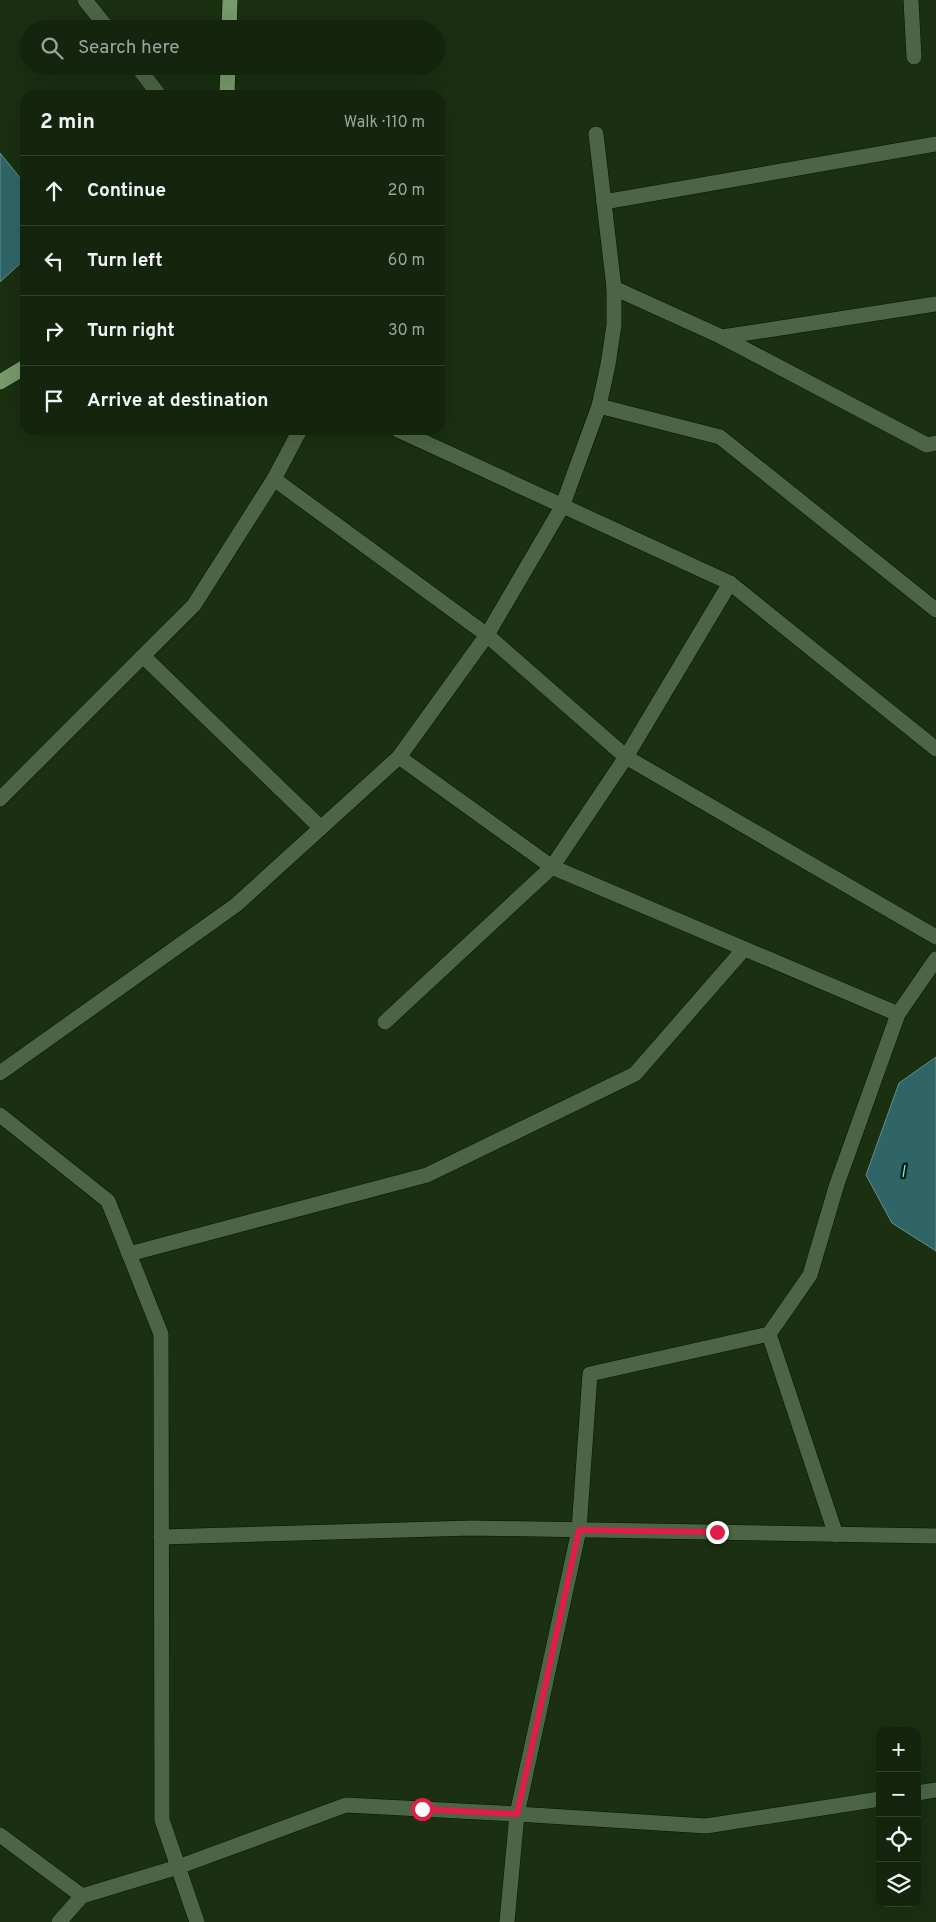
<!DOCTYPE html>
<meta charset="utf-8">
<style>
:root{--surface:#14240d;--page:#1d2c16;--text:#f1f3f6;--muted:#9da49d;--line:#33412e}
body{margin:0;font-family:Overpass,sans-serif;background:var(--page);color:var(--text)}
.controls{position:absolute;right:15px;bottom:15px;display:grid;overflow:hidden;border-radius:10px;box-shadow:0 5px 20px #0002}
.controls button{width:45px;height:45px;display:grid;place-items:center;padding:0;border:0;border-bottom:1px solid var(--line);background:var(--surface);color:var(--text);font:25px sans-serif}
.stop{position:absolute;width:15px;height:15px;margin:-11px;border:4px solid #e11d48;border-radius:50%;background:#fff}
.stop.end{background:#e11d48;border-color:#fff;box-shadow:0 1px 5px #0008}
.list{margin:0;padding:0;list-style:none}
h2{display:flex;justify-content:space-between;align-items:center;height:65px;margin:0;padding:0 20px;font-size:21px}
h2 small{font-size:16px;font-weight:400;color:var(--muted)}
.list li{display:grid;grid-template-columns:32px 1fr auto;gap:15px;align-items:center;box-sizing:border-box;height:70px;padding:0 20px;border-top:1px solid var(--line)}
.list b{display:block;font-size:19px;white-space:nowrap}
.list em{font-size:16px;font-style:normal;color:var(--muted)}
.icon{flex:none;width:28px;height:28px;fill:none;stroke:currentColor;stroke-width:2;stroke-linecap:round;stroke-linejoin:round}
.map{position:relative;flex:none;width:936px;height:1922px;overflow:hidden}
.search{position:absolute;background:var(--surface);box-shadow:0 5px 20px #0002;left:20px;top:20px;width:425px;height:55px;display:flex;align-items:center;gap:12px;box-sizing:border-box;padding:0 18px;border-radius:28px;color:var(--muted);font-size:19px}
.panel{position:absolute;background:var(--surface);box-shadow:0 5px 20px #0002;left:20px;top:90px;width:425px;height:345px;border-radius:15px}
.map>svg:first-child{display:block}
.water{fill:#2f6567;stroke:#638d89}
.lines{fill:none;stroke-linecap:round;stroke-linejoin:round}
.minor-casing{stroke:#031700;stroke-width:16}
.major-casing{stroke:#031700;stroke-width:16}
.minor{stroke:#4c6544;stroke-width:15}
.major{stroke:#779a6a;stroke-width:15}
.route{stroke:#e11d48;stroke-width:6}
.labels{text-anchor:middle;stroke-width:4.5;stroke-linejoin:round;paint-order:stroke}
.water-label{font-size:16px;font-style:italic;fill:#45f9fd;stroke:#0b1508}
</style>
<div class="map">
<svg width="936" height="1922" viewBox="0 0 936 1922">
<rect width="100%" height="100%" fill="#1a3011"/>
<g class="water">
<path d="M0,153L25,184V259L0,282Z"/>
<path d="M936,1057V1251L892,1223L866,1175L899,1083Z"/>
</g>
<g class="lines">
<g class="minor-casing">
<g id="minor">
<path d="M85,0L108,29"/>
<path d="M911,0L914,57"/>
<path d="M137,66L159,95"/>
<path d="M604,202L936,144"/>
<path d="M614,288L722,337L927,445L936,443"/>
<path d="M722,337L936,304"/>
<path d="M599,406L720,437L936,610"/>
<path d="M398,430L730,583L936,749"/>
<path d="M274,479L487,635L626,757L936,937"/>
<path d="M143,656L321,828"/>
<path d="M399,757L552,867L898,1014"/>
<path d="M0,799L194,605L274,479L300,430"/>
<path d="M385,1022L552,867L626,757L730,583"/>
<path d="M0,1073L236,905L399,757L487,635L562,507L599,406L608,365L614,325V288L596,134"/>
<path d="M0,1115L108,1201L161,1334L162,1820L197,1922"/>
<path d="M129,1254L427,1175L635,1074L744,949"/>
<path d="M769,1334L810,1275L837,1184L898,1014L936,959"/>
<path d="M161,1537L472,1528L936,1536"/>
<path d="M917,1793L936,1790"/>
<path d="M0,1835L82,1896"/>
<path d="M59,1922L82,1896L178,1867L346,1805L517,1814L579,1530L590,1374L769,1334L836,1535"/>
<path d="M507,1922L517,1814L706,1826L880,1799"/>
</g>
</g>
<g class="major-casing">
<g id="major">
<path d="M229,29L230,0"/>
<path d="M227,95L228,66"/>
<path d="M0,382L25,367"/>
</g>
</g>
<use href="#minor" class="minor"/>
<use href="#major" class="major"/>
</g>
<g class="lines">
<path class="route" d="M422,1809L517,1814L579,1530L717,1532"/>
</g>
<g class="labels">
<g class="water-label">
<text x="903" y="1177">l</text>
</g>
</g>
</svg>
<div class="controls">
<button>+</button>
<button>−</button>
<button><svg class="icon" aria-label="locate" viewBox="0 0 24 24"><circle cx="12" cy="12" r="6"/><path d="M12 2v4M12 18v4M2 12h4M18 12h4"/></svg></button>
<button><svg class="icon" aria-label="layers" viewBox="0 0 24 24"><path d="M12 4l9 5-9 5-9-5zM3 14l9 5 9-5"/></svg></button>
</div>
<div class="stop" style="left:422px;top:1809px"></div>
<div class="stop end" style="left:717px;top:1532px"></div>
<div class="search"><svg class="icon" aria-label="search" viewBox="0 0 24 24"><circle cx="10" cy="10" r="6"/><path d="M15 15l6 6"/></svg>Search here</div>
<section class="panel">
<h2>2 min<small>Walk · 110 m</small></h2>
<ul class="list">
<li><svg class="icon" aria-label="ahead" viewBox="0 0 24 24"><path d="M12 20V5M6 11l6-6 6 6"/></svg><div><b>Continue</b></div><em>20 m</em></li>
<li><svg class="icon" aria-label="left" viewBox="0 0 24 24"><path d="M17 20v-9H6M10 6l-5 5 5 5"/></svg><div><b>Turn left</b></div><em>60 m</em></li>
<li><svg class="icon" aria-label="right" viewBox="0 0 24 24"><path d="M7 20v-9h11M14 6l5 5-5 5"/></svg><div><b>Turn right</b></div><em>30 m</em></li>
<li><svg class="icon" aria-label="arrive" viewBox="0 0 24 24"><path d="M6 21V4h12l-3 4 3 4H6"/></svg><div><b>Arrive at destination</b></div></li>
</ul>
</section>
</div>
